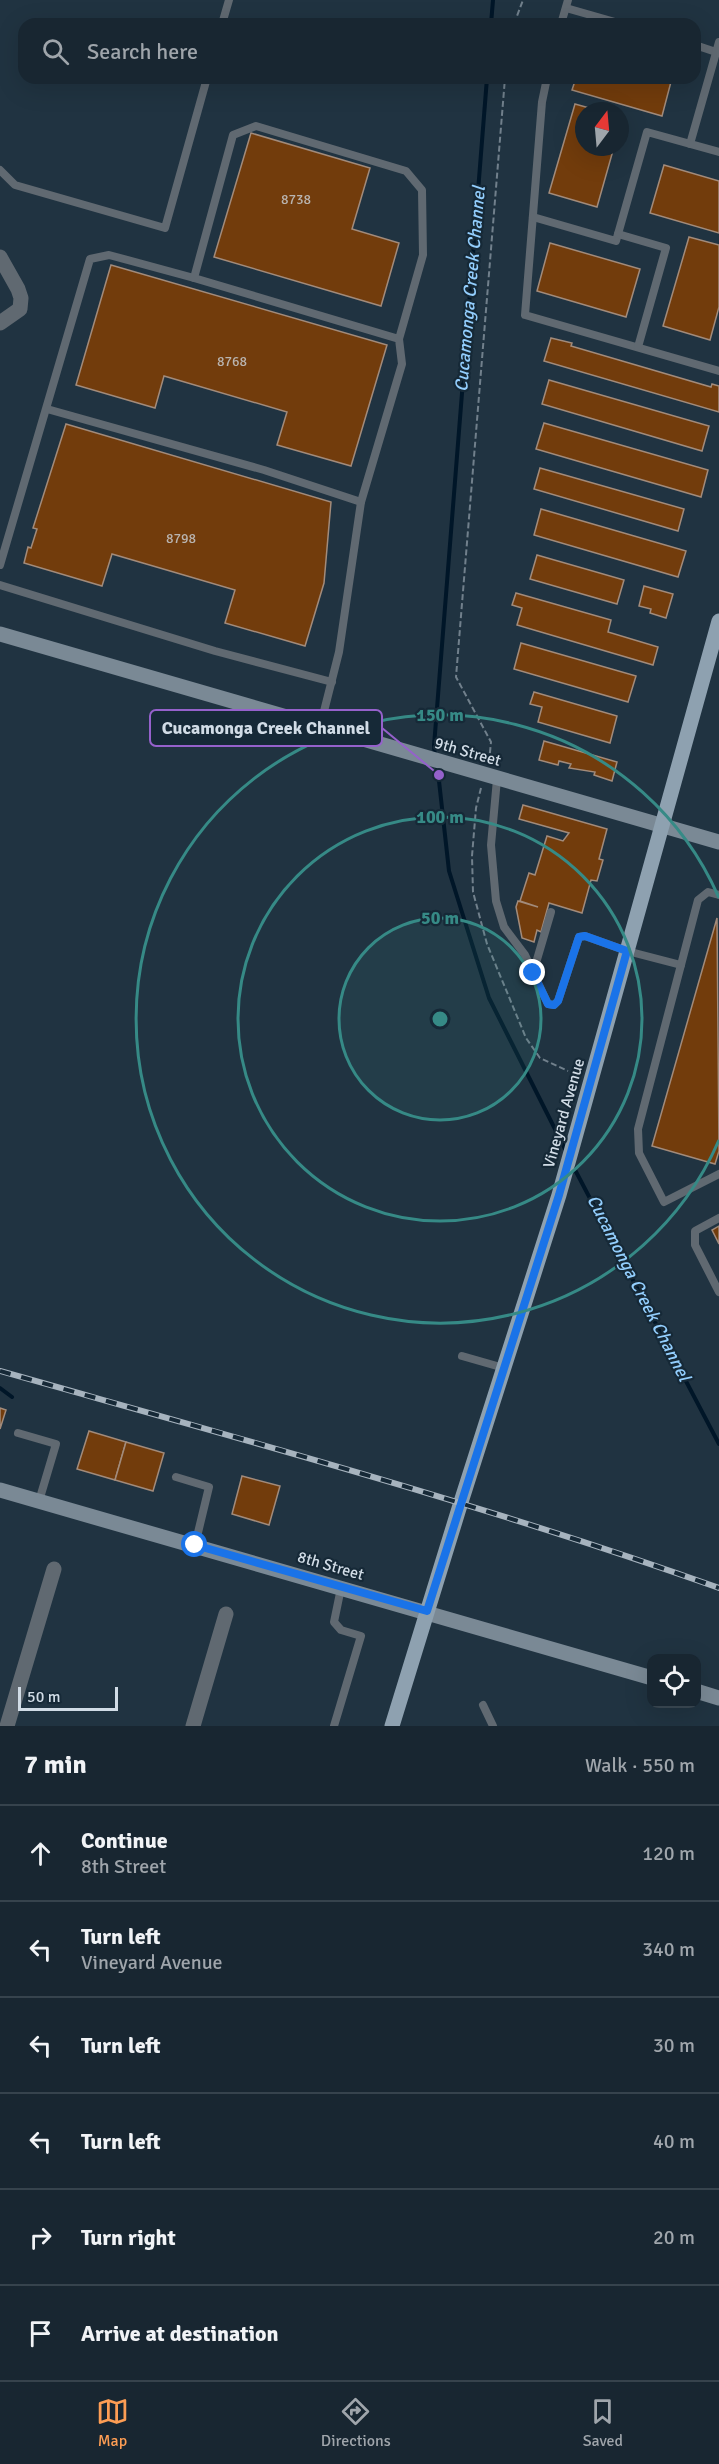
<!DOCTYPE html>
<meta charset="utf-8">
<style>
:root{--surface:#182631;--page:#212e39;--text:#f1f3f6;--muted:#9fa5ab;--line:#36434d;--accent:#fd9d54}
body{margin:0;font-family:Signika,sans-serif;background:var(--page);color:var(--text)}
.controls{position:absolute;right:18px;bottom:18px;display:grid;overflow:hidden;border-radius:12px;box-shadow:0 6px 24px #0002}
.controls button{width:54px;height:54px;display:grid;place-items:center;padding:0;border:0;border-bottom:2px solid var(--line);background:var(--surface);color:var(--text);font:30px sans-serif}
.compass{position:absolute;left:575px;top:102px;width:54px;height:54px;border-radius:50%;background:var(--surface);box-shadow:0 6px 24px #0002;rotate:16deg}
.scale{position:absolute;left:18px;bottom:15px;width:100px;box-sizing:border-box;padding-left:6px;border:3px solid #d1dce6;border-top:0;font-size:16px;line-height:21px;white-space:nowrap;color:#d1dce6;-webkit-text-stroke:4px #162937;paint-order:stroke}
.stop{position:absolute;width:18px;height:18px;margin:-14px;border:4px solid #1a73e8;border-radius:50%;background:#fff}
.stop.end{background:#1a73e8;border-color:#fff;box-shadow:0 2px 6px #0008}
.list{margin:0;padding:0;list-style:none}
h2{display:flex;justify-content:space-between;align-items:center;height:78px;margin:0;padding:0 24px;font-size:26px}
h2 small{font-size:20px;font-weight:400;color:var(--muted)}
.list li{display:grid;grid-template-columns:39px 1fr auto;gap:18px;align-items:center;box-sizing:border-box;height:96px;padding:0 24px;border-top:2px solid var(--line)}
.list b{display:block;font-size:22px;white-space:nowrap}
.list p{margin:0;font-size:20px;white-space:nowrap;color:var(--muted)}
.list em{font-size:20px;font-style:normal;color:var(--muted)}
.icon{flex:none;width:33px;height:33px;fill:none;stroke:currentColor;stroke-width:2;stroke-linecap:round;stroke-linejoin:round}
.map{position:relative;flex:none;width:719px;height:1726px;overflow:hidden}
.search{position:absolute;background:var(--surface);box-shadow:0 6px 24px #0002;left:18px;right:18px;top:18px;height:66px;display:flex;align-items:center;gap:15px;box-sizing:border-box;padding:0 21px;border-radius:18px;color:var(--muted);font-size:22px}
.sheet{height:654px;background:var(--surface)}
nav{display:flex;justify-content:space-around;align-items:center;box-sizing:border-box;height:84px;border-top:2px solid var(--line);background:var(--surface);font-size:16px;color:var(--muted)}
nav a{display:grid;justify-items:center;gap:3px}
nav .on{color:var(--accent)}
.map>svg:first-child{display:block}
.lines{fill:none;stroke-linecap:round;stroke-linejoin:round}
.stream{stroke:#001628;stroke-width:4}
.building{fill:#723c0c;stroke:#a28b7b;stroke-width:1.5}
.path{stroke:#71808c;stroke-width:2;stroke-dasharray:6 3;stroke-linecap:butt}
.lane{stroke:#606971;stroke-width:8}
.street{stroke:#606971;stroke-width:15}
.secondary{stroke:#7a8995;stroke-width:15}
.primary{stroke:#8ea1b0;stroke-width:15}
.rail-casing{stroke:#a6b3be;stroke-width:6}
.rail{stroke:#162937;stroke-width:4;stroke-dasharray:11;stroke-linecap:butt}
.route{stroke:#1a73e8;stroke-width:8}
.ring{fill:none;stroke:#368a86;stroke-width:3}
.labels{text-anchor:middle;stroke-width:4.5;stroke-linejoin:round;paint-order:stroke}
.number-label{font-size:14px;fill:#b9b4b0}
.street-label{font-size:16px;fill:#d1dce6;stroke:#162937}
.water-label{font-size:18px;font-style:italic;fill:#93cefd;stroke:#162937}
.centre{fill:#368a86;stroke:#162937;stroke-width:3}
.ring-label{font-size:18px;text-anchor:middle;font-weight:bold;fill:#368a86;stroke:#162937;stroke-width:4.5;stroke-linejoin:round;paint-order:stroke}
.leader{fill:none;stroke:#9561cb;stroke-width:2}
.callout-dot{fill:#9561cb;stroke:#162937;stroke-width:2}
.callout{fill:#162937;stroke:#9561cb;stroke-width:2}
.callout-label{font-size:18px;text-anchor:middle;font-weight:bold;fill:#d1dce6}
</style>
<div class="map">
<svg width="719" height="1726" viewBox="0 0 719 1726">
<rect width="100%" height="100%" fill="#203341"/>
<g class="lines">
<g class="stream">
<path d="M491,24L493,0"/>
<path d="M435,756L434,746L487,78"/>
<path d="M437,763L449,871L489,998L566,1151"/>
<path d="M573,1166L719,1444"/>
<path d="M0,1388L12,1397"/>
</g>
</g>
<g class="building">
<path d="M576,78H672L662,116L572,90Z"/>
<path d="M575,104L600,111H584V147H614L597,207L549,193Z"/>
<path d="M251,133L370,168L352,229L399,243L381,306L214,257Z"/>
<path d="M664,165L719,181V233L650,213Z"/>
<path d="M689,237L719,245V307L710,340L663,326Z"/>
<path d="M550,243L640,269L626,317L537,291Z"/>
<path d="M111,265L387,345L351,466L277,445L287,412L164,376L155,408L76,385Z"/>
<path d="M551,338L572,343L571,346L711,387L712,384L719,386V412L544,361Z"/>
<path d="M549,380L709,426L702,451L542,404Z"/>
<path d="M544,423L708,470L701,497L536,449Z"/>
<path d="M66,424L331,502L324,583L305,646L225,623L235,590L112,554L102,586L24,563L28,547L31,548L37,529L33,528Z"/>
<path d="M540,468L684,509L678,531L534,489Z"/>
<path d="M541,509L686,551L678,577L534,535Z"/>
<path d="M537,555L624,580L617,604L530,579Z"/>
<path d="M644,586L673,594L666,618L650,613L651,609L639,606Z"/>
<path d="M516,593L611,620L608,632L658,647L653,665L517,625L522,608L512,605Z"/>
<path d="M521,643L636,676L628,702L514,669Z"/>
<path d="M534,692L617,716L610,743L538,722L542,707L530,704Z"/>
<path d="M544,741L617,762L612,781L594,775L595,772L569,768L571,764L559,761L558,765L539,760Z"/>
<path d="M523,805L607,829L599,859L603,860L597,881L591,880L582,913L549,903L541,932L537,930L534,942L522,938L516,907L518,901L538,907L520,901L529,873L535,875L547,836L563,841L569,833L519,819Z"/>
<path d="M717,918L719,1151L715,1164L652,1146Z"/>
<path d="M719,1226V1244L712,1230Z"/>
<path d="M0,1408L6,1410L0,1429Z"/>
<path d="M89,1431L126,1442L115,1480L77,1469Z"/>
<path d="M126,1442L164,1453L153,1491L115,1480Z"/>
<path d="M242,1476L280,1486L269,1525L232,1514Z"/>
</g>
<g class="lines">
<g class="path">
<path d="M514,24L523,0"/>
<path d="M489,762L491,742L456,677L505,78"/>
<path d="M481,788L476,808L472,856L473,892L487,944L526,1038L540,1058L568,1071"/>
</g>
<g class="lane">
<path d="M566,8L622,24"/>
<path d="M222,24L229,0"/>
<path d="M561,24L568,0"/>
<path d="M695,45L716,52"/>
<path d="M547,78L542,102L525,315L719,371"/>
<path d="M690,144L719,42"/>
<path d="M0,170L15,185L165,228L207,78"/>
<path d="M533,217L616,241L647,132L719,152"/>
<path d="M618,234L666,248L638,347"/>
<path d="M47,409L264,470L361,502"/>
<path d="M0,565L90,259L109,255L194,278"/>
<path d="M0,585L215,651L332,682"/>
<path d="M320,727L339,652L361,502L402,364L399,339L423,255L422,190L406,171L256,126L233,135L194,278L399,339"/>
<path d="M497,779L491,845L496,901L504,927L525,955L548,1004L554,1005L558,1001L579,937L585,936L627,951L681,965"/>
<path d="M719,895L708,892L698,900L638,1129L639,1153L664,1202L719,1174"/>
<path d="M533,973L551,912"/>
<path d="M719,1218L695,1231V1245L719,1292"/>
<path d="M462,1356L504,1368"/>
<path d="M18,1433L56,1444L39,1501"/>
<path d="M176,1477L209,1487L195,1545"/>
<path d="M483,1705L493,1726"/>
<path d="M334,1726L361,1636L341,1630L334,1622L341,1588"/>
</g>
<g class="street">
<path d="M0,257L18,289L21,298L20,309L0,323"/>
<path d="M7,1726L54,1569"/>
<path d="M193,1726L226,1614"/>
</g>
<g class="secondary">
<path d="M0,634L719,842"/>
<path d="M0,1490L652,1678"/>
<path d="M696,1691L719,1698"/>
</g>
<path class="primary" d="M392,1726L461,1502L559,1195L719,621"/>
<g class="rail-casing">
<path id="rail" d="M0,1371C241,1439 483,1504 719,1588"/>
</g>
<use href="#rail" class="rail"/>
</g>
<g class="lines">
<path class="route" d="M195,1545L427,1611L559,1195L627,951L585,936L579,937L558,1001L554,1005L548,1004L533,973"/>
</g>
<circle cx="440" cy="1019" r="101" fill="#368a86" fill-opacity=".12"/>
<g class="ring">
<circle cx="440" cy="1019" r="101"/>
<circle cx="440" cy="1019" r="202"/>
<path d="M719 1140A304 304 0 1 1 719 898"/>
</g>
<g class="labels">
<g class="number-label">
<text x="296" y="204">8738</text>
<text x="232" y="366">8768</text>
<text x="181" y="543">8798</text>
</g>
<g class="street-label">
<text transform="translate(468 751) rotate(16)" y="6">9th Street</text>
<text transform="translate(563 1113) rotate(-74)" y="6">Vineyard Avenue</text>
<text transform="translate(331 1565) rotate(16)" y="6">8th Street</text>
</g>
<g class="water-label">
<text transform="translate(470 289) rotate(-85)" y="6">Cucamonga Creek Channel</text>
<text transform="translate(639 1288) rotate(63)" y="6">Cucamonga Creek Channel</text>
</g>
</g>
<circle cx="440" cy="1019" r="9" class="centre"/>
<g class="ring-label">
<text x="440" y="721">150 m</text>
<text x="440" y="823">100 m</text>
<text x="440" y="924">50 m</text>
</g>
<path class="leader" d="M439 775L382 728"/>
<circle class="callout-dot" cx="439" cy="775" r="6"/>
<rect class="callout" x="150" y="710" width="232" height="36" rx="6"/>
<g class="callout-label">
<text x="266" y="734">Cucamonga Creek Channel</text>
</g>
</svg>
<div class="controls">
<button><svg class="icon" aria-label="locate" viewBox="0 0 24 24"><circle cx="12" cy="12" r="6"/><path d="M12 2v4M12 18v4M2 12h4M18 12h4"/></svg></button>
</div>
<svg class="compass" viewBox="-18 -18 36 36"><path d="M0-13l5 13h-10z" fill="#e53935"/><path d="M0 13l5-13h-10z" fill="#9fa5ab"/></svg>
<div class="scale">50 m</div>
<div class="stop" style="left:195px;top:1545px"></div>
<div class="stop end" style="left:533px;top:973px"></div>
<div class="search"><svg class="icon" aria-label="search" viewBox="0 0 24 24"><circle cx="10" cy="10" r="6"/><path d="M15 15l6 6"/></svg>Search here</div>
</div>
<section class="sheet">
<h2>7 min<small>Walk · 550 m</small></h2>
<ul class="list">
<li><svg class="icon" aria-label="ahead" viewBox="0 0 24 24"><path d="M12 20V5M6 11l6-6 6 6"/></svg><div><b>Continue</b><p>8th Street</p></div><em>120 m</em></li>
<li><svg class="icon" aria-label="left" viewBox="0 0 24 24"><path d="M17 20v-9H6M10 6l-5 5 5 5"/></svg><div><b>Turn left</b><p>Vineyard Avenue</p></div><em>340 m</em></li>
<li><svg class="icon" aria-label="left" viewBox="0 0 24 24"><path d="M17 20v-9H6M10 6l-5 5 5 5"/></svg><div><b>Turn left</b></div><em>30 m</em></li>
<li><svg class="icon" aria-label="left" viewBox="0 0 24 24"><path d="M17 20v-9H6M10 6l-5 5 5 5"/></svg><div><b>Turn left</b></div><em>40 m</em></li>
<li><svg class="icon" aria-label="right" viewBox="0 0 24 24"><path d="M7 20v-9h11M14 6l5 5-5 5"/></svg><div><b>Turn right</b></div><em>20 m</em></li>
<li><svg class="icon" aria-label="arrive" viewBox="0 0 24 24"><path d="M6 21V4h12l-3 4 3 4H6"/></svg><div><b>Arrive at destination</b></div></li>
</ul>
</section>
<nav>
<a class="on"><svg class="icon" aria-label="map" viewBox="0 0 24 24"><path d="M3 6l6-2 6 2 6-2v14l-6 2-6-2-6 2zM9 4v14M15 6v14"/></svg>Map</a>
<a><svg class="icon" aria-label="directions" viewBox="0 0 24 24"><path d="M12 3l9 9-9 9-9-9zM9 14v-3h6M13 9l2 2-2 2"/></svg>Directions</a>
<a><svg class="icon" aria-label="saved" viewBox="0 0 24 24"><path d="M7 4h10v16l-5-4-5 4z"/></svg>Saved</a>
</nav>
